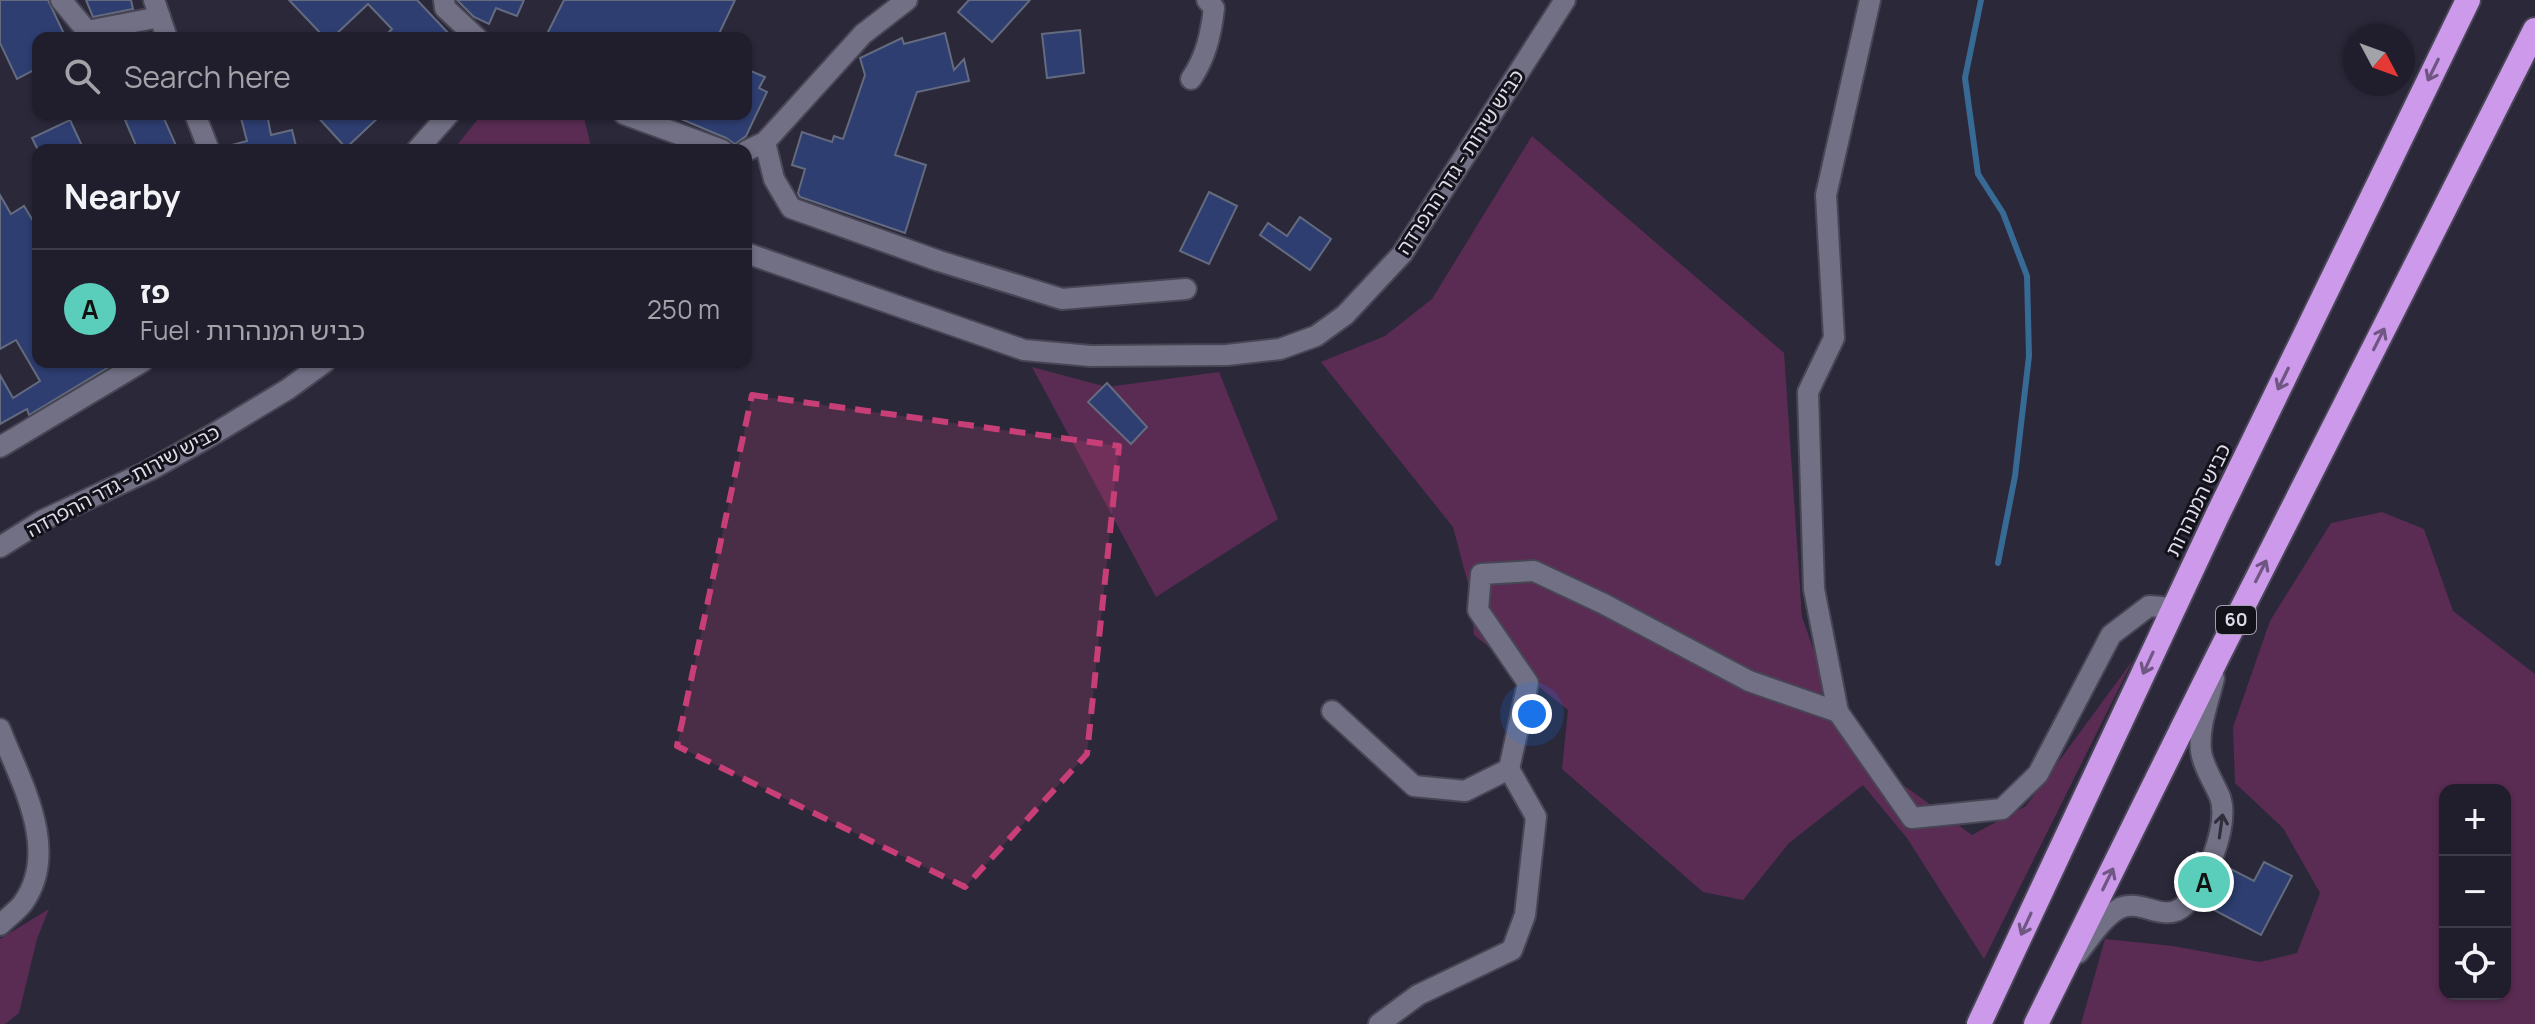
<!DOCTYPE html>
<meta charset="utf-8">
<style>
:root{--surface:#201e2c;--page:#282734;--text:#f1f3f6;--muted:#a2a2a9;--line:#3d3c48;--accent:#5bcebb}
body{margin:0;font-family:Manrope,"Noto Sans Hebrew",sans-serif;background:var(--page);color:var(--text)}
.controls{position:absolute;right:24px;bottom:24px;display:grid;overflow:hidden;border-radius:16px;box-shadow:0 2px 6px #0004}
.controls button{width:72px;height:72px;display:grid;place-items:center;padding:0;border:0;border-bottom:2px solid var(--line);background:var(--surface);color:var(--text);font:40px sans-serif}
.compass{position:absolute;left:2343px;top:24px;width:72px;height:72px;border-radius:50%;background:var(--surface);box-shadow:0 2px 6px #0004;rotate:131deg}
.you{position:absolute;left:1532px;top:714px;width:28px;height:28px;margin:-20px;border:6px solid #fff;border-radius:50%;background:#1a73e8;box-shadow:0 0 0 12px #1a73e833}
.badge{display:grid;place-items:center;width:52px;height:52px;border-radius:50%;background:var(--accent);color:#111;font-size:26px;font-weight:700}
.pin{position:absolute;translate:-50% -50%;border:4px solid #fff;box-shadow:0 2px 8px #0006}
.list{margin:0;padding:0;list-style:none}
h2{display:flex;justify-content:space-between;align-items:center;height:104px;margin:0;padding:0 32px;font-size:34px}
h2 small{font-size:26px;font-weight:400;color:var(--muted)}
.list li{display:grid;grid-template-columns:52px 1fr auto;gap:24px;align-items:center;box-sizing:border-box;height:120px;padding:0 32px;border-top:2px solid var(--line)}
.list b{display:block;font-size:30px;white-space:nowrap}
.list p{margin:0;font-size:26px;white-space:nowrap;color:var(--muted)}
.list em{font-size:26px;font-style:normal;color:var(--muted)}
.icon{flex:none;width:44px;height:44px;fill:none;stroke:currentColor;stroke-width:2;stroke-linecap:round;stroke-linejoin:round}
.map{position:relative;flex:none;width:2535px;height:1024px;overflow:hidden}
.search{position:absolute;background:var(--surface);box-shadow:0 2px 6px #0004;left:32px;top:32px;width:720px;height:88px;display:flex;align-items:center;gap:20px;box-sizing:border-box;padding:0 28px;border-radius:16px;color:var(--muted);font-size:30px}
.panel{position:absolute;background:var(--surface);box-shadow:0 2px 6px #0004;left:32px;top:144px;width:720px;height:224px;border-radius:16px}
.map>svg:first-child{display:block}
.green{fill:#5a2c53;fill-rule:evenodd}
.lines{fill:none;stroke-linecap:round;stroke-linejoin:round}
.stream{stroke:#376a95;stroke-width:6}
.building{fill:#2e3e71;stroke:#646b7f;stroke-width:2}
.minor-casing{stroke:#484655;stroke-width:24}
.highway-casing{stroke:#484655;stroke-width:28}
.minor{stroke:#727085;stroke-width:20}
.highway{stroke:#cc99eb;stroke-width:24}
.oneway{stroke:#705682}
.oneway2{stroke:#302e3a}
.marked{fill:#c83f77;fill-opacity:0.2;stroke:#c83f77;stroke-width:6;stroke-dasharray:16 10;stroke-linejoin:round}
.labels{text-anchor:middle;stroke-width:6;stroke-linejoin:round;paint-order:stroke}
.shield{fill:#13121a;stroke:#a19faa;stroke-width:2}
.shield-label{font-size:18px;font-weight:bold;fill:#dedce8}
.street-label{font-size:20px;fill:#dedce8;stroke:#13121a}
</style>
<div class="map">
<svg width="2535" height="1024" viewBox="0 0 2535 1024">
<rect width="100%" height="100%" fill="#2b283a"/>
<g class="green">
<path d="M482,114H583L592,150H453Z"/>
<path d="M1532,136L1784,353L1802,617L1847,744L1972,835L2026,806L2133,660L1984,959L1907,838L1863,785L1789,843L1743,900L1703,892L1562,769L1568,710L1474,635L1470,591L1453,527L1321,362L1385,336L1432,299Z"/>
<path d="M1032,367L1107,387L1219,372L1278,519L1156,597Z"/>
<path d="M2382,512L2424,529L2453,611L2535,674V1024H2081L2105,939L2173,946L2260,962L2297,953L2320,893L2283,828L2235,783L2233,727L2270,621L2331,523ZM2505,790V994H2445V790Z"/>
<path d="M49,909L37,939L19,1013L5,1024H0V939Z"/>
</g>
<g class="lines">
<path class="stream" d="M1981,0L1965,78L1978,174L2003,213L2027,276L2029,356L2015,476L1998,563"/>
</g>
<g class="building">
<path d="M0,0H48L66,38H38V68L17,79L0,43Z"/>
<path d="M86,0H131L133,9L93,17Z"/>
<path d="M289,0H417L453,38H383L392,29L368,4L332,38H325Z"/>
<path d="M457,0H524L517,16L496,8L489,24L474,17Z"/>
<path d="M564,0H735L717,38H545Z"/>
<path d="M969,0H1030L992,42L958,12Z"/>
<path d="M1080,30L1084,73L1047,78L1042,34Z"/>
<path d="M945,33L954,70L964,59L969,81L917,92L895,155L926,165L905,233L800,197L798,193L805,169L792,165L802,132L832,142L834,136L843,139L865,75L860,58L902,38L904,44Z"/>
<path d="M746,69L765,77L759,88L767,92L746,136L735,144L726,138L669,114H746Z"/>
<path d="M139,114H162L178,150H138L125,120Z"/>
<path d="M240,114H267L271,135L292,130L297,150H233L232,145L247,141Z"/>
<path d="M315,114H382L346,148Z"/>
<path d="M70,120L84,150H38L32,138Z"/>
<path d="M1209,192L1237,206L1209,264L1180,251Z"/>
<path d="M0,195L11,214L24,206L38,229V362H117L29,415L27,409L0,424V375L13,398L40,381L16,340L0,349Z"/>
<path d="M1300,217L1331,239L1310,270L1260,235L1268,223L1287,236Z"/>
<path d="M1107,383L1147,427L1131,444L1088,402Z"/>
<path d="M2197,852L2200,853L2196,864L2179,892L2176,890Z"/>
<path d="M2264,862L2292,876L2261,935L2203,904L2223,865L2254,881Z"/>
</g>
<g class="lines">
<g class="minor-casing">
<g id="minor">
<path d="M61,0L87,31L160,17"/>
<path d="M154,0L167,38"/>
<path d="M444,0L445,8L477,38"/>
<path d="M1191,79C1206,57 1211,34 1214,8L1207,0"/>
<path d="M195,114L209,150"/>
<path d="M624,114L722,150"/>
<path d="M765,142L774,179L791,208L939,261L1062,299L1186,289"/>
<path d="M417,150L449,114"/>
<path d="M746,151L765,142L863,34L907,0"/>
<path d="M746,253L1024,350L1091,356L1227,355L1280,349L1316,336L1345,315L1402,254L1565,0"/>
<path d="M0,447L142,362"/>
<path d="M0,547L43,520L150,470L212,435L288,389L325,362"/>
<path d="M1332,711L1414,786L1465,791L1509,769L1528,683L1478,610L1481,574L1534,571L1604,604L1749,681L1838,712L1912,818L2002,809L2038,774L2111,635L2149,606L2173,608"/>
<path d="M1838,712L1814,589L1808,392L1834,338L1826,195L1870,0"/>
<path d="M0,729C20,781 61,850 23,903C17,911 7,918 0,925"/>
<path d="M2078,953C2090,938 2103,917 2120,908C2143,898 2164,925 2185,905C2205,885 2230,825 2220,797C2214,782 2203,767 2201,751C2198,727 2209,700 2214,678"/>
<path d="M1379,1024L1418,995L1512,950L1525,915L1536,817L1509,769"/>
</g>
</g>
<g class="highway-casing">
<g id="highway">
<path d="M1979,1024L2217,516L2468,0"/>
<path d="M2036,1024L2220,652L2535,30"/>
</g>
</g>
<use href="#minor" class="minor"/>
<use href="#highway" class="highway"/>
</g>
<defs><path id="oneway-shaft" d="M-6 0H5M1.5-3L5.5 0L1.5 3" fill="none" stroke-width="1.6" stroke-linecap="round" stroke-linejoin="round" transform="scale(2)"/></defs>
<g class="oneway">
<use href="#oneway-shaft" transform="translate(2433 70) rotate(116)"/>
<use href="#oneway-shaft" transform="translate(2379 339) rotate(-63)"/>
<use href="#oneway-shaft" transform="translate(2283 379) rotate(116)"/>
<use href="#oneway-shaft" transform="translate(2261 571) rotate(-63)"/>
<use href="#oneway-shaft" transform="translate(2148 663) rotate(115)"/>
<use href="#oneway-shaft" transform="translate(2108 879) rotate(-64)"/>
<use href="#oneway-shaft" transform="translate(2026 924) rotate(115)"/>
</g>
<use class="oneway2" href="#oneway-shaft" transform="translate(2221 826) rotate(-82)"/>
<path class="marked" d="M752,395L1119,446L1087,754L965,887L677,746Z"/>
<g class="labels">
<rect class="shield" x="2216" y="606" width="40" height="28" rx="6"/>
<g class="shield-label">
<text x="2236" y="626">60</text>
</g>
<g class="street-label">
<text transform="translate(1460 162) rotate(-57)" y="7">כביש שירות - גדר ההפרדה</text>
<text transform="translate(123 481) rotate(-28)" y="7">כביש שירות - גדר ההפרדה</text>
<text transform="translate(2198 500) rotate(-64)" y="7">כביש המנהרות</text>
</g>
</g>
</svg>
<div class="controls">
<button>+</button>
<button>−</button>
<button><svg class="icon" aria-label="locate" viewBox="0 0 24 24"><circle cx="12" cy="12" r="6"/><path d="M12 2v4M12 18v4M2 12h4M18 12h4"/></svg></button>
</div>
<svg class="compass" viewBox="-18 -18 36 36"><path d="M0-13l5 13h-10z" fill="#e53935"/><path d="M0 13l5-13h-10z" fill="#a2a2a9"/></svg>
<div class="you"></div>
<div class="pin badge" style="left:2204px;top:882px">A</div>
<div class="search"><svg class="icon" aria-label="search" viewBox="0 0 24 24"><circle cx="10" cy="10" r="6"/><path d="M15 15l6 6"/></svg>Search here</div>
<section class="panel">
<h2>Nearby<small></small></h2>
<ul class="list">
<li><span class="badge">A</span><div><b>פז</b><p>Fuel · כביש המנהרות</p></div><em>250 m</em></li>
</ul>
</section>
</div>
